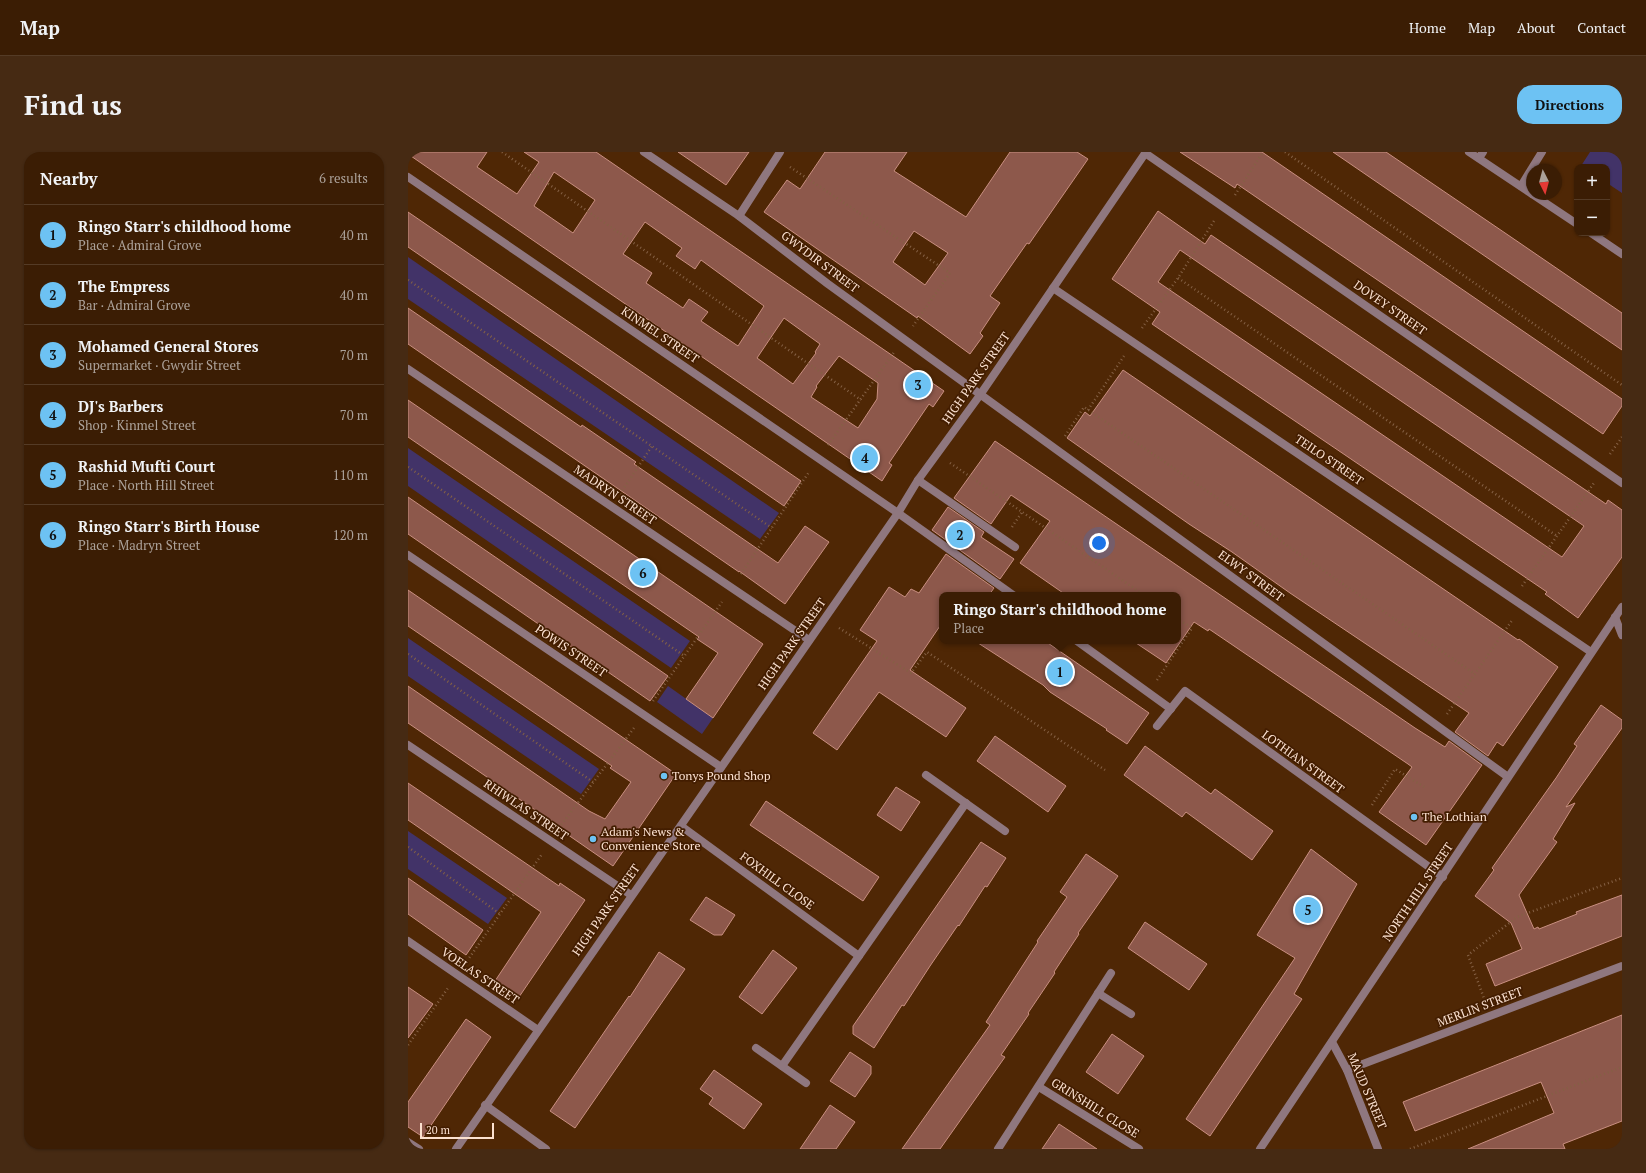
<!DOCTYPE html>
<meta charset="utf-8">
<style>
:root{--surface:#3b1d04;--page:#462a13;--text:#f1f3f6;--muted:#aca29a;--line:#543b26;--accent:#6dc2f3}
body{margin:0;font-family:"PT Serif",serif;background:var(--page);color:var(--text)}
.controls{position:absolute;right:12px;top:12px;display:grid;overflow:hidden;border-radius:8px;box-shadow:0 1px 3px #0004}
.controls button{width:36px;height:36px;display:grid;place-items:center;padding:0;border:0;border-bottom:1px solid var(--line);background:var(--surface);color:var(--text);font:20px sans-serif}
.compass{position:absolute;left:1118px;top:12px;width:36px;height:36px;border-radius:50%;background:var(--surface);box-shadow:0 1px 3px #0004;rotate:174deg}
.scale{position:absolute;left:12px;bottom:10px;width:74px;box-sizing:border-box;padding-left:4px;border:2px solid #fbe1d0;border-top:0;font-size:11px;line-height:14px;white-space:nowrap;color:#fbe1d0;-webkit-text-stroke:3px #431d00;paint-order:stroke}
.you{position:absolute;left:691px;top:391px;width:14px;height:14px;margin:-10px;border:3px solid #fff;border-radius:50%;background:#1a73e8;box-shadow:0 0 0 6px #1a73e833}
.badge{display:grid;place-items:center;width:26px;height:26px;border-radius:50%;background:var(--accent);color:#111;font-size:13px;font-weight:700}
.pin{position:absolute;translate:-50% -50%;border:2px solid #fff;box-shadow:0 1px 4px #0006}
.popup{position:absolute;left:531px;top:440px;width:242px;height:52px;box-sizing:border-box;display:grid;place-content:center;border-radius:8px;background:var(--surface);filter:drop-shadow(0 1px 3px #0005);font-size:13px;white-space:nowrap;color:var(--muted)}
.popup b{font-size:15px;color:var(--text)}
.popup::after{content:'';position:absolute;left:50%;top:100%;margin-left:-8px;border:8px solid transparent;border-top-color:var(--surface)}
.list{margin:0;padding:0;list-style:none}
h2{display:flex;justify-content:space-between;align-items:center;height:52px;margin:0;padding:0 16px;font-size:17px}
h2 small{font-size:13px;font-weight:400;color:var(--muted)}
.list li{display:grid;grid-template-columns:26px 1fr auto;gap:12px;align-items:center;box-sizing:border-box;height:60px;padding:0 16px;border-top:1px solid var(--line)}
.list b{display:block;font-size:15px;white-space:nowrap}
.list p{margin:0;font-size:13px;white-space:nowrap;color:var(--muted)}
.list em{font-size:13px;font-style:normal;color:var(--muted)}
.map{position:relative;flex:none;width:1214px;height:997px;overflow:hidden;border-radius:16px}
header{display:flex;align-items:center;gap:24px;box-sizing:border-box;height:56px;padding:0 20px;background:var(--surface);border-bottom:1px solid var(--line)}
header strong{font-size:19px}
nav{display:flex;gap:22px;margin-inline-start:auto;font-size:14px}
.intro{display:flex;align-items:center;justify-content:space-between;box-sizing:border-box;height:96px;padding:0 24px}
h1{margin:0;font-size:28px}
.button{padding:10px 18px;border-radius:16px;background:var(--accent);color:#111;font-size:14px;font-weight:700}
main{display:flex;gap:24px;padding:0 24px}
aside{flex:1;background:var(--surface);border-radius:16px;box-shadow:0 1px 3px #0004}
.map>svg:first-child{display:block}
.green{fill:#423368}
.building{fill:#8d584b;stroke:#c98f81;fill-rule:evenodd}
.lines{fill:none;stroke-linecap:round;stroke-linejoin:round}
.path{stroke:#856145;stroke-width:2.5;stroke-dasharray:1 3;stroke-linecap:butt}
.service{stroke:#8f777f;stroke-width:8}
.pedestrian{stroke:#8f777f;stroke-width:8}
.minor{stroke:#8f777f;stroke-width:8}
.poi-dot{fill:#6dc2f3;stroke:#431d00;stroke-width:1.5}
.labels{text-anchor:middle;stroke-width:3.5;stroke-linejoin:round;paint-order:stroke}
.street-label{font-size:12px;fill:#fbe1d0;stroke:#431d00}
.poi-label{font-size:12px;fill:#fbe1d0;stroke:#431d00;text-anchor:start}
</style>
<header>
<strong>Map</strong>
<nav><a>Home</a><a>Map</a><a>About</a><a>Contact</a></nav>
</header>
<div class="intro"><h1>Find us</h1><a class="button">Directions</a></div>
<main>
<aside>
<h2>Nearby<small>6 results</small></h2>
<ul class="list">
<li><span class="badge">1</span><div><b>Ringo Starr's childhood home</b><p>Place · Admiral Grove</p></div><em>40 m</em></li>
<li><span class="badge">2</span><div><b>The Empress</b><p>Bar · Admiral Grove</p></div><em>40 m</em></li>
<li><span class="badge">3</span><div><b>Mohamed General Stores</b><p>Supermarket · Gwydir Street</p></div><em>70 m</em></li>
<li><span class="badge">4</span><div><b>DJ's Barbers</b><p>Shop · Kinmel Street</p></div><em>70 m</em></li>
<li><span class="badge">5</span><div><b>Rashid Mufti Court</b><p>Place · North Hill Street</p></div><em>110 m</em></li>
<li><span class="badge">6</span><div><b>Ringo Starr's Birth House</b><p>Place · Madryn Street</p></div><em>120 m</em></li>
</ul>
</aside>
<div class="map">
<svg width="1214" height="997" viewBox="0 0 1214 997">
<rect width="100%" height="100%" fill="#4f2705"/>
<g class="green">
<path d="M1182,0H1214V41L1199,31V15L1173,14Z"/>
<path d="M0,105L371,361L352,387L0,147Z"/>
<path d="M0,296L282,489L263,516L0,334Z"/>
<path d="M0,486L191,617L173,642L0,524Z"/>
<path d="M260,534L305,566L294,582L249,550Z"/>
<path d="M0,679L99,746L80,772L0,717Z"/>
</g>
<g class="building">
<path d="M0,0H79L69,15L109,42L131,10L116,0H188L536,239L525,255L521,252L481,311L484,313L474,329L0,2ZM146,20L187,48L165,81L126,54ZM237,70L274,96L268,104L287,117L293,108L356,154L330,194L293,169L300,160L281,147L275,156L238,131L244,121L215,102ZM376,166L412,192L407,200L408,201L385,232L349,206ZM431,204L470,231L469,247L450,276L403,245L409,235L408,234Z"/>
<path d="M270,0H341L318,33Z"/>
<path d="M417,0H499L486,19L558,65L602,0H669L680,7L621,92L619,91L582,144L592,151L572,181L575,184L562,202L510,164L509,166L356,60L379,28L392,37ZM506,79L540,101L517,133L485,110Z"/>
<path d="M772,0H854L1214,247V254L1195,282L829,32L827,36Z"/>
<path d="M925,0H978L1100,83L1214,161V198Z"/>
<path d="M750,59L797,92L803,83L1198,352L1200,348L1214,358V405L1170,466L1137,442L1139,440L744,172L752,160L704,127ZM772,98L1176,374L1154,405L750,130Z"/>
<path d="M0,60L393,329L376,354L0,95Z"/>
<path d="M0,156L173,275L174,273L228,310L226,312L370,411L397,374L421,390L377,452L331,419V420L0,192Z"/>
<path d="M715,218L1110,488L1111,487L1150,515L1095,594L1089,590L1080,604L1047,580L1061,561L882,441L824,400L781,372L659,286L677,260L682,264Z"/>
<path d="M0,248L355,492L305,566L278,547L310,501L289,487L291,485L0,285Z"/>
<path d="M587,289L1007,576L1037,595L1041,589L1074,613L1018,693L971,660L1004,615L1000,612L801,477L800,479L786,470L758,511L725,489H770V443H658L612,411L642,369L603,343L583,372L546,346Z"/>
<path d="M0,345L260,524L242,549L0,382Z"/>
<path d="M540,355L576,380L573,385L606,407L592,427L524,378Z"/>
<path d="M538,402L586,436L581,443H534V471L502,518L558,556L538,585L471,540L429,598L405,581L469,489L452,478L481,435L497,445L503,437L511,441Z"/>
<path d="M0,438L268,622L205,714L153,678L155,677L0,571V534L181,659L197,667L223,630L202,616L204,614L0,474Z"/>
<path d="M567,489H637L741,561L719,592L698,578L699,577L642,540L635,533Z"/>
<path d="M1193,553L1214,568V576L1158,655L1167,651L1145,687L1149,690L1111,743L1126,777L1130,775L1131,777L1169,762L1168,760L1214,743V784L1087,834L1078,812L1114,797L1103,771L1067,744L1086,718L1084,716L1148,626L1169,594L1166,592Z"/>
<path d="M587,584L658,634L640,660L569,609Z"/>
<path d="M737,594L803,642L807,637L865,679L844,708L778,660L774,665L716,623Z"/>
<path d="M0,631L151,734L152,731L177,748L111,845L87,829L133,760L0,668Z"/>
<path d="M488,635L512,650L493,679L469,663Z"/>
<path d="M358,649L471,725L455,749L342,673Z"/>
<path d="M573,690L598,706L579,735L577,734L551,774L550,773L522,814L496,854L494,853L466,896L445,882V874Z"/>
<path d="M903,697L949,732L886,842L894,847L802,984L778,967L887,806L849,783Z"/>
<path d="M678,702L710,724L670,781L671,782L646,820L647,821L620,861L621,862L593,903L597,905L532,997H494L582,873L578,870L630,790L629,789L659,745L652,740Z"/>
<path d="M0,726L75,778L58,803L0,762Z"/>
<path d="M298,745L327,763L314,783H306L282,768Z"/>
<path d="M737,770L799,812L781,838L720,796Z"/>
<path d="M365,798L389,816L354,862L331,845Z"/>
<path d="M251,800L277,817L167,976L142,959L221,844L222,845Z"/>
<path d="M0,835L25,852L0,886Z"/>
<path d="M1214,863V969L1155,992L1157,997H1060L1146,961L1133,930L1007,979L995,950Z"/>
<path d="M58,867L83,885L15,985L0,975V950Z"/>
<path d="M704,882L736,904L710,942L678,920Z"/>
<path d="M442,900L463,914V922L447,945L422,929Z"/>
<path d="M306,918L354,952L336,977L301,952L305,946L292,937Z"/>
<path d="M422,953L447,970L428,997H392Z"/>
<path d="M651,972L689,997H634Z"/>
</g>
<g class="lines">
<g class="path">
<path d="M94,0L453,248"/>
<path d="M877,0L1214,233"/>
<path d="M382,15L542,121L505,174"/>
<path d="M827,43L855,0"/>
<path d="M770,126L1149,384"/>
<path d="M0,128L364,376"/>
<path d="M734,176L770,126L806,69"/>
<path d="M680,258L716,204"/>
<path d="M657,284L676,255L1067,522"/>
<path d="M420,293L487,199"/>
<path d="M1202,302L1214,285"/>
<path d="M542,311L736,443"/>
<path d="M0,315L275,503"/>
<path d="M212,342L244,294"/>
<path d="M604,375L614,360"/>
<path d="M333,422L401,320"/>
<path d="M1114,434L1186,331"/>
<path d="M431,476L503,521L519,500L697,618"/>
<path d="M0,502L185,630"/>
<path d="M749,528L784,476L770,467"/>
<path d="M245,549L314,450"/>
<path d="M1039,562L1105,467"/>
<path d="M964,653L987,617L1018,636"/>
<path d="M151,676L226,576"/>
<path d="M0,695L92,762"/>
<path d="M59,809L134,702"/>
<path d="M1077,849L1060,803L1109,765L1214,726"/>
<path d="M0,893L40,836"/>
<path d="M1002,997L1214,915"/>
</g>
<g class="service">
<path d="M1071,6L1075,0"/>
<path d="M1113,34L1134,0"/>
<path d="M510,328L607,395"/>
</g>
<g class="pedestrian">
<path d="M490,361L605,443"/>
<path d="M669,489L763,557"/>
</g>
<g class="minor">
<path d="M236,0L331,64L420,132L1100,625"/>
<path d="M1061,0L1124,42"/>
<path d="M737,1L1214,331"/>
<path d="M0,25L490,361"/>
<path d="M1124,42L1169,72"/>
<path d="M331,64L372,0"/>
<path d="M1183,81L1214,102"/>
<path d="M645,136L1183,500"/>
<path d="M0,217L401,488"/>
<path d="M0,403L313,615"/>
<path d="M1207,465L1214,483"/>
<path d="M749,574L777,539L1035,725"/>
<path d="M0,593L223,743"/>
<path d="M518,623L597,679"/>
<path d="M273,674L451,804"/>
<path d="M0,789L130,878"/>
<path d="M690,841L723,862"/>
<path d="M924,890L939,918L970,997"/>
<path d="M348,896L398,931"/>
<path d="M374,914L558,651"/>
<path d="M939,918L1214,814"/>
<path d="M631,935L731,997"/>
<path d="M77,953L138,997"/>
<path d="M0,990L11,997"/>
<path d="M48,997L490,361L510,328L572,243L738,0"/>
<path d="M590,997L703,821"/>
<path d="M852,997L1214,455"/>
</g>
</g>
<g class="poi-dot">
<circle cx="256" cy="624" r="4"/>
<circle cx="1006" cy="665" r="4"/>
<circle cx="185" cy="687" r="4"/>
</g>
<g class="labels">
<g class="street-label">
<text transform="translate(412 110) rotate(37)" y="4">GWYDIR STREET</text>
<text transform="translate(982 156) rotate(35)" y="4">DOVEY STREET</text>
<text transform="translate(252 183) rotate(34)" y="4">KINMEL STREET</text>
<text transform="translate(568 226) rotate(-55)" y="4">HIGH PARK STREET</text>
<text transform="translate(921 308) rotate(34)" y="4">TEILO STREET</text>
<text transform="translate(207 343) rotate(34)" y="4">MADRYN STREET</text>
<text transform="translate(843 424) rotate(36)" y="4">ELWY STREET</text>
<text transform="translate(384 492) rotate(-55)" y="4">HIGH PARK STREET</text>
<text transform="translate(163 499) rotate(34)" y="4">POWIS STREET</text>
<text transform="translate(895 610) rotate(36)" y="4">LOTHIAN STREET</text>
<text transform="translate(118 658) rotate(34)" y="4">RHIWLAS STREET</text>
<text transform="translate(369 729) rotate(36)" y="4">FOXHILL CLOSE</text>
<text transform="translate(1010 740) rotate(-56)" y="4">NORTH HILL STREET</text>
<text transform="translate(198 758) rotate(-55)" y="4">HIGH PARK STREET</text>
<text transform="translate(72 824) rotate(34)" y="4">VOELAS STREET</text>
<text transform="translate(1072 855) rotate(-21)" y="4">MERLIN STREET</text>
<text transform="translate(959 939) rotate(67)" y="4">MAUD STREET</text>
<text transform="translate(687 956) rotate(32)" y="4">GRINSHILL CLOSE</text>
</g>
<g class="poi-label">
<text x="264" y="628">Tonys Pound Shop</text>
<text x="1014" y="669">The Lothian</text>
<text x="193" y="684">Adam's News &amp;<tspan x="193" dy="14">Convenience Store</tspan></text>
</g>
</g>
</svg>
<div class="controls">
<button>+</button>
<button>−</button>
</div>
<svg class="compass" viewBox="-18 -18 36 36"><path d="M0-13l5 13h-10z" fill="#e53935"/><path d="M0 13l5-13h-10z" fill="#aca29a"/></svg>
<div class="scale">20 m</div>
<div class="you"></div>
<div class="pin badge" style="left:652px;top:520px">1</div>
<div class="popup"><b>Ringo Starr's childhood home</b>Place</div>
<div class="pin badge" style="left:552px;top:383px">2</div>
<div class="pin badge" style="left:510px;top:233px">3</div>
<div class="pin badge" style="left:457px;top:306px">4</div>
<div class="pin badge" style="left:900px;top:758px">5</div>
<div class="pin badge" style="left:235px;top:421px">6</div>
</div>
</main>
